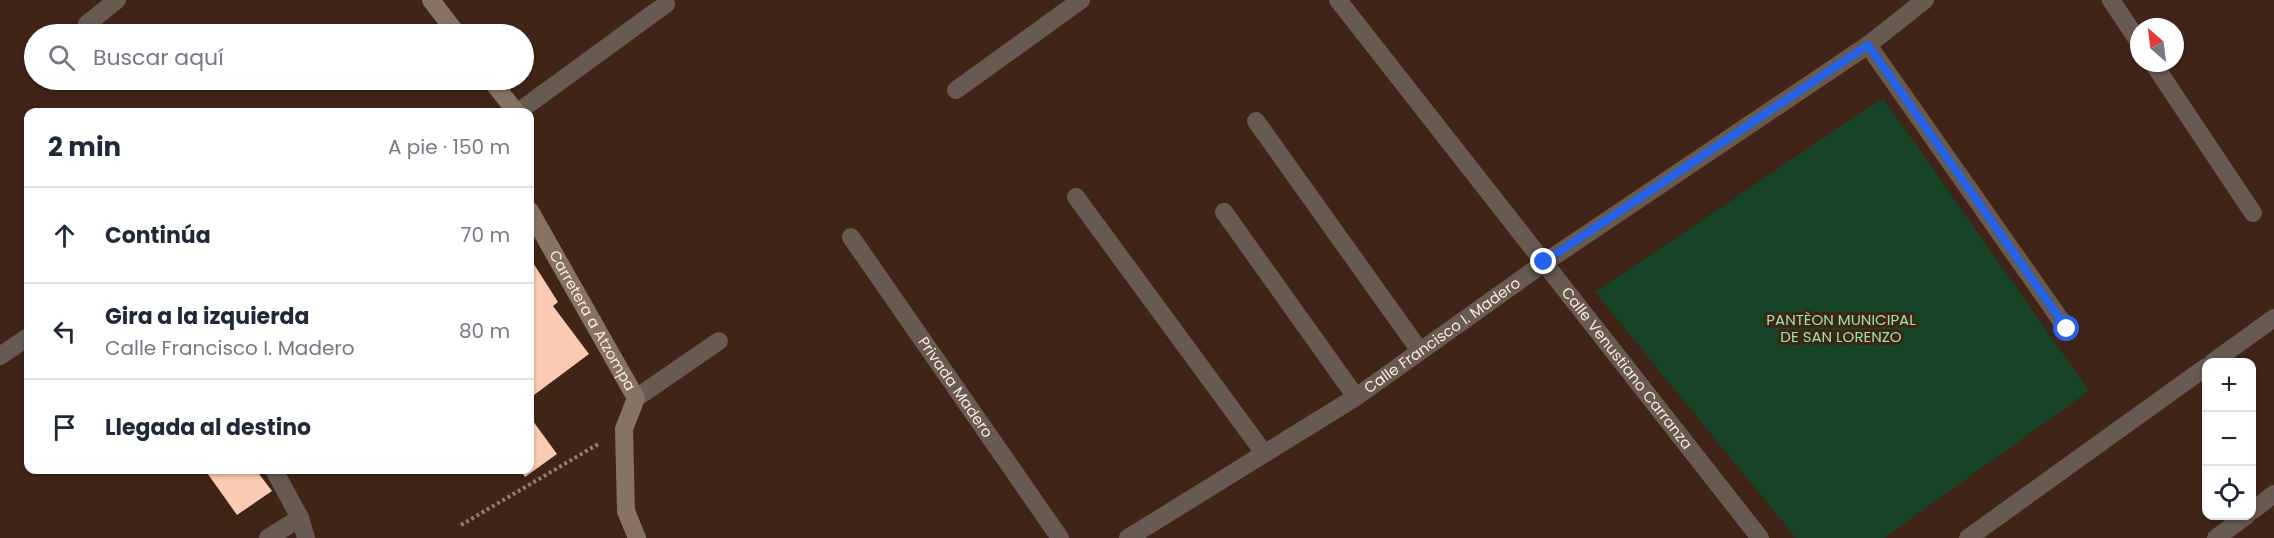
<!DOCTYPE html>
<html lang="es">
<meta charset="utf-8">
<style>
:root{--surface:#fff;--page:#f2f2f3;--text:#1f2937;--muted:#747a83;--line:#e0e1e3}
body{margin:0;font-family:Poppins,sans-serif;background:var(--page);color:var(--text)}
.controls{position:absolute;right:18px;bottom:18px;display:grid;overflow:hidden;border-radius:12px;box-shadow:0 2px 4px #0004}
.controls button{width:54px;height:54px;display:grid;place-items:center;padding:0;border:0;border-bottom:2px solid var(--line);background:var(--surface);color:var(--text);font:30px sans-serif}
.compass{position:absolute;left:2130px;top:18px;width:54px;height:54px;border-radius:50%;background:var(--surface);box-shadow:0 2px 4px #0004;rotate:332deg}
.stop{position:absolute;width:18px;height:18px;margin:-14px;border:4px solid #2563eb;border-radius:50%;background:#fff}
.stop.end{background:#2563eb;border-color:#fff;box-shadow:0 2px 6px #0008}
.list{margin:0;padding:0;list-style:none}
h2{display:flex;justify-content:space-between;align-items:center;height:78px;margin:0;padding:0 24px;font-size:26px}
h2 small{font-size:20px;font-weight:400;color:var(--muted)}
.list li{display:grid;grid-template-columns:39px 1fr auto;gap:18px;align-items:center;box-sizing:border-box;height:96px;padding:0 24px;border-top:2px solid var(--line)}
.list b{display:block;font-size:22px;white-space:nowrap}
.list p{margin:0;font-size:20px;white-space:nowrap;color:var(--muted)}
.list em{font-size:20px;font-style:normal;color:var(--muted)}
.icon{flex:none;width:33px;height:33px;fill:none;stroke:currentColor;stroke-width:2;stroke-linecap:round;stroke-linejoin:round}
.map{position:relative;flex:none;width:2274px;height:538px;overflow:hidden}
.search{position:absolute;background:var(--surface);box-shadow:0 2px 4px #0004;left:24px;top:24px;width:510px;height:66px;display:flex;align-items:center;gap:15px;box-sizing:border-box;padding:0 21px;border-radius:33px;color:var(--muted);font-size:22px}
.panel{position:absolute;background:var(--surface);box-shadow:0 2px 4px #0004;left:24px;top:108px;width:510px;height:366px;border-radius:12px}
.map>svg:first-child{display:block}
.green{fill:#174326}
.building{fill:#fbcab3}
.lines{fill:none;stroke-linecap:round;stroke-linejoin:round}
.path{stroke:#937b70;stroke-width:4;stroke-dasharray:3 3;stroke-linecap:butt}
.minor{stroke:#665a51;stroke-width:18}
.secondary{stroke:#867364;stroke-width:18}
.route{stroke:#2563eb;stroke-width:8}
.labels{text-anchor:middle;stroke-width:6;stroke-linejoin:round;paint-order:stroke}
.street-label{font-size:15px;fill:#fae7de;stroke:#402417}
.park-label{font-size:15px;fill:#97e4ab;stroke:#402417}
</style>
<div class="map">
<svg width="2274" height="538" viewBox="0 0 2274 538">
<rect width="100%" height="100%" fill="#402417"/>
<path class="green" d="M1883,98L2089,391L1884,538H1796L1595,292Z"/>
<g class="building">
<path d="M530,258L558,302L553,306L589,354L530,398Z"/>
<path d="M530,417L557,454L525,477L520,470H530Z"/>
<path d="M205,470H256L272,491L237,515Z"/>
</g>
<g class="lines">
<path class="path" d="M461,525L600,443"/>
<g class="minor">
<path id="s1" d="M1338,0L1760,538"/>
<path d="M2111,0L2139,42"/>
<path d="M87,24L117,0"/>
<path d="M1868,45L2067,329"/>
<path d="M2153,63L2253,213"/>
<path d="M956,90L1081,0"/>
<path d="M518,112L666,4L665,0"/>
<path d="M1256,121L1420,351"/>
<path d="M1076,197L1264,453"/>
<path d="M1224,212L1356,397"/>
<path id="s2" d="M851,237L1060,538"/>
<path d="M0,356L28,337"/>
<path d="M2213,362L2274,318"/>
<path d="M636,398L719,341"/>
<path d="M274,470L300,518L306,538"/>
<path d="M2252,511L2274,494"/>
<path d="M268,538L300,518"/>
<path id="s3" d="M1128,538L1356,397L1544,263L1868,45L1925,0"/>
<path d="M1968,538L2206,367"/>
<path d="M2216,538L2246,516"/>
</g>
<g class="secondary">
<path d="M431,0L457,34"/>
<path d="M491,80L516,112"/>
<path id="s4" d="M530,211L636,398L624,429L626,511L637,538"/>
</g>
</g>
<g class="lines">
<path class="route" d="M1544,262L1868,45L2067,329"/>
</g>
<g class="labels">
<g class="street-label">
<text dy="5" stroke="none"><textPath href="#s4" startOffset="126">Carretera a Atzompa</textPath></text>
<text dy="5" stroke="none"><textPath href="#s3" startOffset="374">Calle Francisco I. Madero</textPath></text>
<text dy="5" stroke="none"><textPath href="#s1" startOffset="468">Calle Venustiano Carranza</textPath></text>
<text dy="5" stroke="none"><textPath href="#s2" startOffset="183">Privada Madero</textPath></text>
</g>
<g class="park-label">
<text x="1841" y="325">PANTÈON MUNICIPAL<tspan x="1841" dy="17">DE SAN LORENZO</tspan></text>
</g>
</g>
</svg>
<div class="controls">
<button>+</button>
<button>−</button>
<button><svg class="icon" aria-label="locate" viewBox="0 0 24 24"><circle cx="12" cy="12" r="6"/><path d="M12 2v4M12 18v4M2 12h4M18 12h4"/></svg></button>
</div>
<svg class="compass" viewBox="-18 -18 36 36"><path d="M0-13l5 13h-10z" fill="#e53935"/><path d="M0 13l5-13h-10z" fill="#747a83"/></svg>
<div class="stop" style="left:2067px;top:329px"></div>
<div class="stop end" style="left:1544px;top:262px"></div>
<div class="search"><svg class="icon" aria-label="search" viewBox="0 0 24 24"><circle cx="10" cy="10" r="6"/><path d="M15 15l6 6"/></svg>Buscar aquí</div>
<section class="panel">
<h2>2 min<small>A pie · 150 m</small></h2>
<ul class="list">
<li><svg class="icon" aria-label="ahead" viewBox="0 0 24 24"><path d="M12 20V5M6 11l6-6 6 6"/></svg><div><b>Continúa</b></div><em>70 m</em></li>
<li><svg class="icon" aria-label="left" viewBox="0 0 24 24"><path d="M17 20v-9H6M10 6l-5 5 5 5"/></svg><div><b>Gira a la izquierda</b><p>Calle Francisco I. Madero</p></div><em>80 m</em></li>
<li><svg class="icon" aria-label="arrive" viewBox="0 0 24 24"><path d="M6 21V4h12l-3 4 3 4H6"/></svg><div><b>Llegada al destino</b></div></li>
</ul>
</section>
</div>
